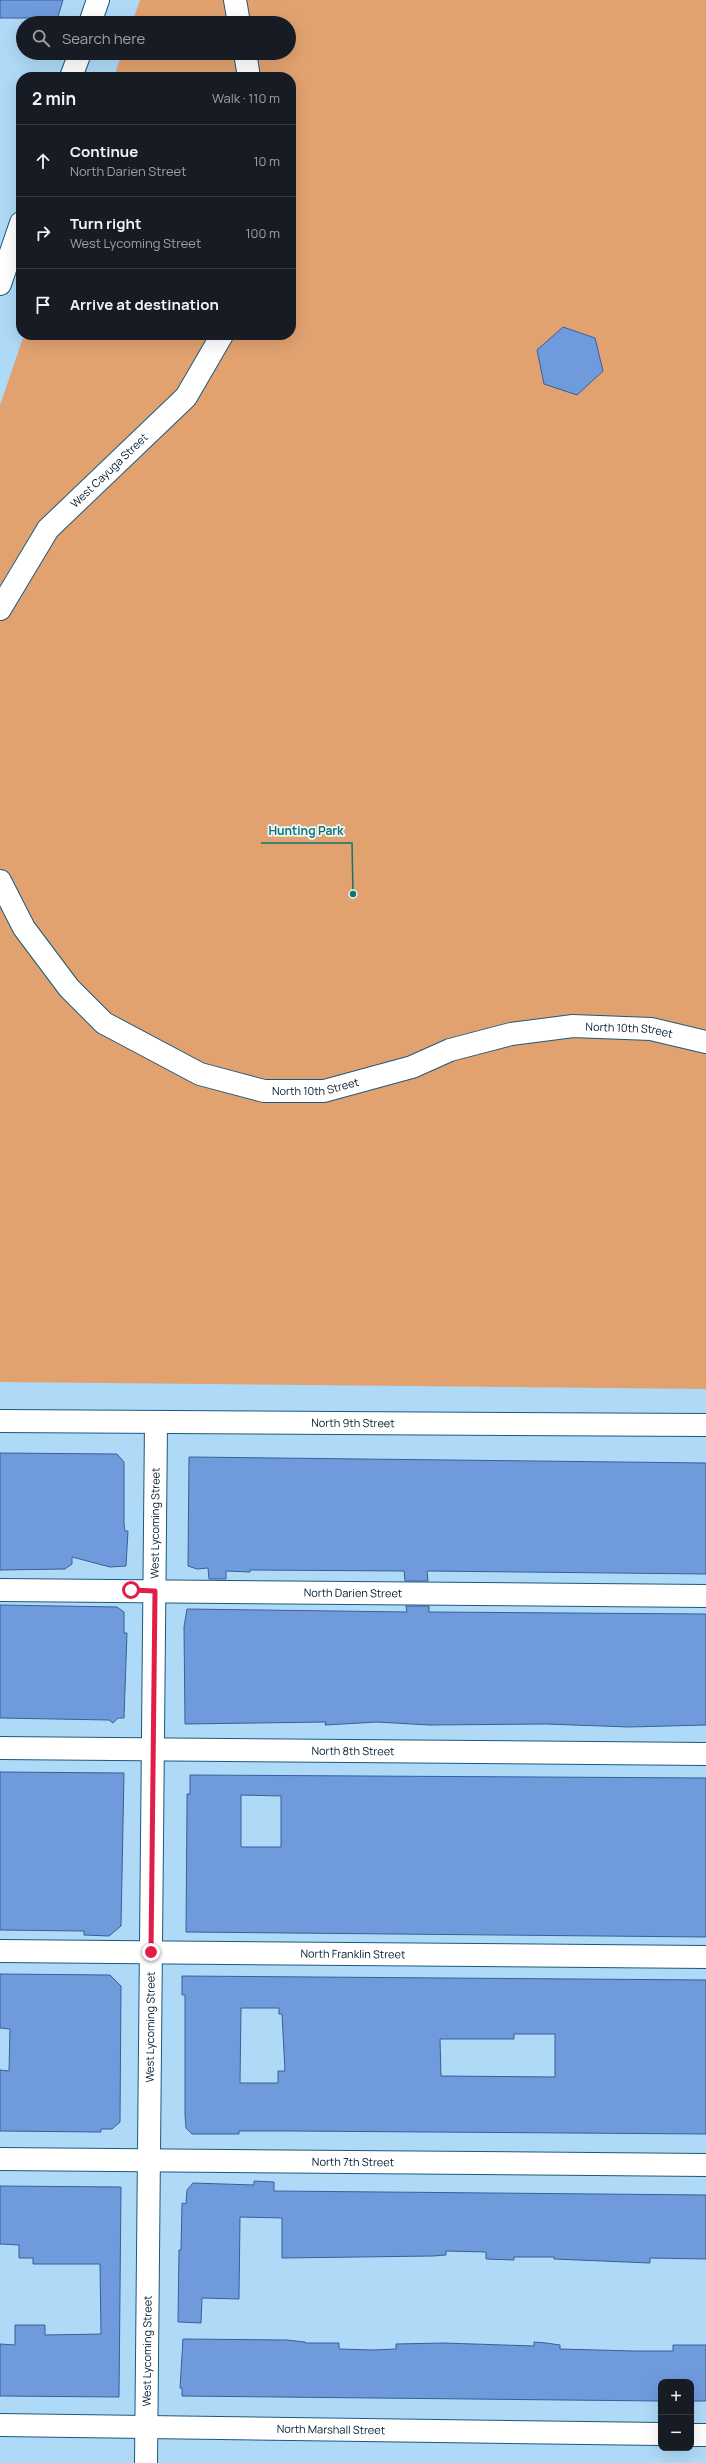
<!DOCTYPE html>
<meta charset="utf-8">
<style>
:root{--surface:#171b24;--page:#242831;--text:#f1f3f6;--muted:#9ea1a6;--line:#363941}
body{margin:0;font-family:Manrope,sans-serif;background:var(--page);color:var(--text)}
.controls{position:absolute;right:12px;bottom:12px;display:grid;overflow:hidden;border-radius:8px;box-shadow:0 4px 16px #0002}
.controls button{width:36px;height:36px;display:grid;place-items:center;padding:0;border:0;border-bottom:1px solid var(--line);background:var(--surface);color:var(--text);font:20px sans-serif}
.stop{position:absolute;width:12px;height:12px;margin:-9px;border:3px solid #e11d48;border-radius:50%;background:#fff}
.stop.end{background:#e11d48;border-color:#fff;box-shadow:0 1px 4px #0008}
.list{margin:0;padding:0;list-style:none}
h2{display:flex;justify-content:space-between;align-items:center;height:52px;margin:0;padding:0 16px;font-size:17px}
h2 small{font-size:13px;font-weight:400;color:var(--muted)}
.list li{display:grid;grid-template-columns:26px 1fr auto;gap:12px;align-items:center;box-sizing:border-box;height:72px;padding:0 16px;border-top:1px solid var(--line)}
.list b{display:block;font-size:15px;white-space:nowrap}
.list p{margin:0;font-size:13px;white-space:nowrap;color:var(--muted)}
.list em{font-size:13px;font-style:normal;color:var(--muted)}
.icon{flex:none;width:22px;height:22px;fill:none;stroke:currentColor;stroke-width:2;stroke-linecap:round;stroke-linejoin:round}
.map{position:relative;flex:none;width:706px;height:2463px;overflow:hidden}
.search{position:absolute;background:var(--surface);box-shadow:0 4px 16px #0002;left:16px;top:16px;width:280px;height:44px;display:flex;align-items:center;gap:10px;box-sizing:border-box;padding:0 14px;border-radius:22px;color:var(--muted);font-size:15px}
.panel{position:absolute;background:var(--surface);box-shadow:0 4px 16px #0002;left:16px;top:72px;width:280px;height:268px;border-radius:16px}
.map>svg:first-child{display:block}
.green{fill:#e2a270}
.building{fill:#6f9bdd;stroke:#395f99;fill-rule:evenodd}
.lines{fill:none;stroke-linecap:round;stroke-linejoin:round}
.street-casing{stroke:#1e597c;stroke-width:24}
.secondary-casing{stroke:#1e597c;stroke-width:24}
.street{stroke:#fff;stroke-width:22}
.secondary{stroke:#fff;stroke-width:22}
.route{stroke:#e11d48;stroke-width:5}
.labels{text-anchor:middle;stroke-width:3.5;stroke-linejoin:round;paint-order:stroke}
.street-label{font-size:11px;fill:#001a2d;stroke:#eef6fb}
.leader{fill:none;stroke:#0f766e;stroke-width:1.5}
.callout-dot{fill:#0f766e;stroke:#eef6fb;stroke-width:1.5}
.callout-label{font-size:12px;text-anchor:middle;font-weight:bold;fill:#0f766e;stroke:#eef6fb;stroke-width:3.5;stroke-linejoin:round;paint-order:stroke}
</style>
<div class="map">
<svg width="706" height="2463" viewBox="0 0 706 2463">
<rect width="100%" height="100%" fill="#aedaf8"/>
<path class="green" d="M140,0H706V1389L0,1382V405L24,335H291V77H114L122,53H289V23H132Z"/>
<g class="building">
<path d="M0,0H63L56,23H41V18H0Z"/>
<path d="M563,327L595,338L603,371L577,395L544,384L537,350Z"/>
<path d="M0,1453L117,1454L124,1462V1524L125,1531H128L126,1566L110,1567L72,1557V1564L65,1569L0,1570Z"/>
<path d="M189,1457L706,1463V1574L427,1571L428,1581H405L404,1571L250,1570V1572L226,1571V1579H209L208,1568L197,1569L188,1566Z"/>
<path d="M0,1605L117,1607L124,1612V1633H127L124,1718H118L113,1723L109,1720L0,1718Z"/>
<path d="M406,1606H429V1612L706,1614V1725L629,1727L546,1724L429,1725L377,1722L325,1725L326,1722L185,1724L184,1627L187,1609L407,1612Z"/>
<path d="M0,1772L124,1773L121,1926L109,1936L84,1935V1931L0,1930Z"/>
<path d="M190,1775L706,1778V1937L186,1932L187,1804V1794H190ZM241,1795L281,1796V1847H241Z"/>
<path d="M0,1974L110,1975L121,1986L120,2122L112,2129H101V2132L0,2131V2070L9,2071L10,2029L0,2028Z"/>
<path d="M182,1976L706,1980V2134L291,2131H239V2134H192L186,2128L185,2114V1995H182ZM241,2008H279V2014H282L285,2071H278V2083H240ZM514,2034H555V2077L441,2076L440,2039H514Z"/>
<path d="M254,2181L274,2182V2191L706,2195V2259L650,2258V2263L554,2259V2257H514V2260L486,2259V2252L446,2251V2255L433,2256L282,2258V2218L240,2217L239,2299L202,2298L201,2323L178,2322L179,2250H181L182,2203L186,2204L187,2190L193,2183L254,2185Z"/>
<path d="M0,2186L121,2187L119,2397L0,2396V2344L15,2345V2325H45V2335L101,2334L100,2264H33V2258H19V2245L0,2244Z"/>
<path d="M183,2339L287,2340L305,2342V2343H339V2349L373,2350L396,2349V2344L443,2343L534,2346V2342L546,2343L560,2345V2349L634,2351H673V2345H706V2401H691V2382H661V2401L182,2396V2388H180Z"/>
</g>
<g class="lines">
<g class="street-casing">
<g id="street">
<path d="M235,0L239,23"/>
<path d="M90,23L98,0"/>
<path d="M245,53L249,77"/>
<path d="M71,77L80,53"/>
<path d="M0,284L21,223"/>
<path id="s1" d="M0,609L48,529L186,397L222,335"/>
<path id="s2" d="M0,881L24,928L69,988L104,1023L200,1074L264,1091H324L412,1067L450,1050L511,1034L573,1026L651,1029L706,1042"/>
<path id="s3" d="M0,1590L706,1596"/>
<path id="s4" d="M0,1748L706,1754"/>
<path id="s5" d="M0,1951L706,1957"/>
<path id="s6" d="M0,2159L706,2165"/>
<path id="s7" d="M0,2425L661,2434"/>
<path d="M691,2435H706"/>
<path id="s8" d="M146,2463L156,1423"/>
</g>
</g>
<g class="secondary-casing">
<g id="secondary">
<path id="s9" d="M0,1421L706,1425"/>
</g>
</g>
<use href="#street" class="street"/>
<use href="#secondary" class="secondary"/>
</g>
<g class="lines">
<path class="route" d="M131,1590L155,1591L151,1952"/>
</g>
<g class="labels">
<g class="street-label">
<text dy="4" stroke="none"><textPath href="#s1" startOffset="178">West Cayuga Street</textPath></text>
<text dy="4" stroke="none"><textPath href="#s2" startOffset="727">North 10th Street</textPath></text>
<text dy="4" stroke="none"><textPath href="#s2" startOffset="404">North 10th Street</textPath></text>
<text dy="4" stroke="none"><textPath href="#s9" startOffset="353">North 9th Street</textPath></text>
<text dy="4" stroke="none"><textPath href="#s8" startOffset="940">West Lycoming Street</textPath></text>
<text dy="4" stroke="none"><textPath href="#s3" startOffset="353">North Darien Street</textPath></text>
<text dy="4" stroke="none"><textPath href="#s4" startOffset="353">North 8th Street</textPath></text>
<text dy="4" stroke="none"><textPath href="#s5" startOffset="353">North Franklin Street</textPath></text>
<text dy="4" stroke="none"><textPath href="#s8" startOffset="436">West Lycoming Street</textPath></text>
<text dy="4" stroke="none"><textPath href="#s6" startOffset="353">North 7th Street</textPath></text>
<text dy="4" stroke="none"><textPath href="#s8" startOffset="112">West Lycoming Street</textPath></text>
<text dy="4" stroke="none"><textPath href="#s7" startOffset="331">North Marshall Street</textPath></text>
</g>
</g>
<path class="leader" d="M353 894L352 843H261"/>
<circle class="callout-dot" cx="353" cy="894" r="4"/>
<g class="callout-label">
<text x="306" y="835">Hunting Park</text>
</g>
</svg>
<div class="controls">
<button>+</button>
<button>−</button>
</div>
<div class="stop" style="left:131px;top:1590px"></div>
<div class="stop end" style="left:151px;top:1952px"></div>
<div class="search"><svg class="icon" aria-label="search" viewBox="0 0 24 24"><circle cx="10" cy="10" r="6"/><path d="M15 15l6 6"/></svg>Search here</div>
<section class="panel">
<h2>2 min<small>Walk · 110 m</small></h2>
<ul class="list">
<li><svg class="icon" aria-label="ahead" viewBox="0 0 24 24"><path d="M12 20V5M6 11l6-6 6 6"/></svg><div><b>Continue</b><p>North Darien Street</p></div><em>10 m</em></li>
<li><svg class="icon" aria-label="right" viewBox="0 0 24 24"><path d="M7 20v-9h11M14 6l5 5-5 5"/></svg><div><b>Turn right</b><p>West Lycoming Street</p></div><em>100 m</em></li>
<li><svg class="icon" aria-label="arrive" viewBox="0 0 24 24"><path d="M6 21V4h12l-3 4 3 4H6"/></svg><div><b>Arrive at destination</b></div></li>
</ul>
</section>
</div>
